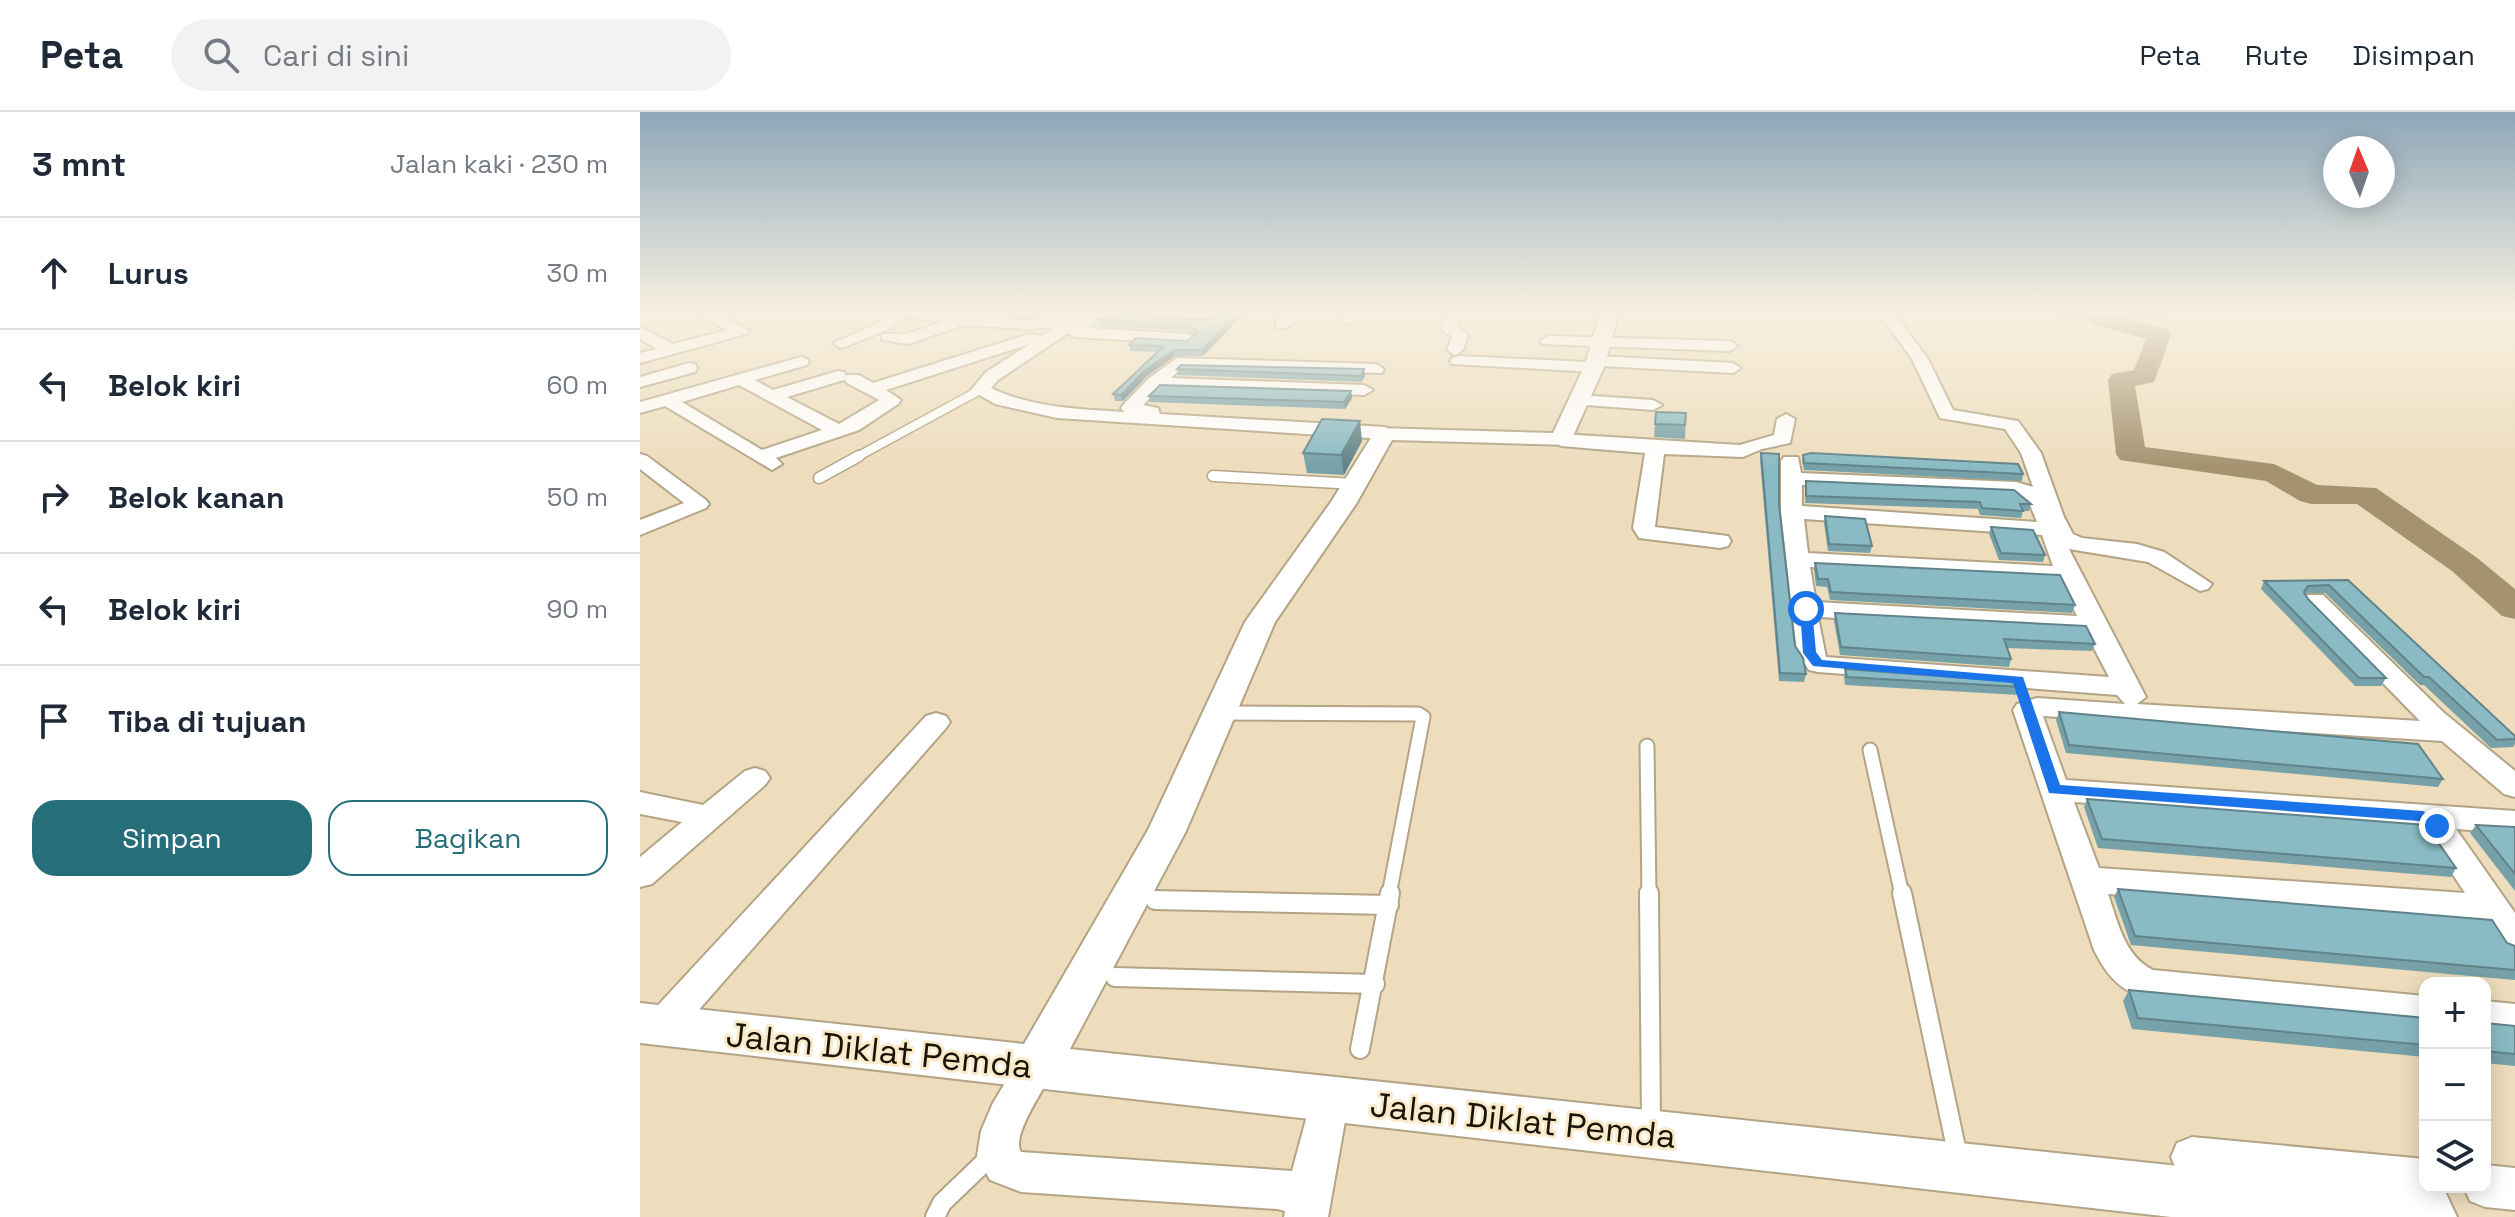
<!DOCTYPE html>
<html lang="id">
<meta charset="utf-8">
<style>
:root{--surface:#fff;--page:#f2f2f3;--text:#1f2937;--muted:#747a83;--line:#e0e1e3;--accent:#266e7a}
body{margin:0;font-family:"Space Grotesk",sans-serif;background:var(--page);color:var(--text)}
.controls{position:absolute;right:24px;bottom:24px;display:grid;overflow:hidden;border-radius:16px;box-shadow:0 4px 20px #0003}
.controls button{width:72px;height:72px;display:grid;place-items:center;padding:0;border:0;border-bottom:2px solid var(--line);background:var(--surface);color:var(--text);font:40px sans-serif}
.compass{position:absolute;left:1683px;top:24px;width:72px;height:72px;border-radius:50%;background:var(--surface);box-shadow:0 4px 20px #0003;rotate:358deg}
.stop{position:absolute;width:24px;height:24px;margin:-18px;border:6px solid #1a73e8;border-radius:50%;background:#fff}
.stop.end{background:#1a73e8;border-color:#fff;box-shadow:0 2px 8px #0008}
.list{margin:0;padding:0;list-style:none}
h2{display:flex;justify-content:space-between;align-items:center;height:104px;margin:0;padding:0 32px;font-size:34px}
h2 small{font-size:26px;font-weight:400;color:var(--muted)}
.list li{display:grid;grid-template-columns:52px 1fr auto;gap:24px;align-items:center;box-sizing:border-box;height:112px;padding:0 32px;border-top:2px solid var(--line)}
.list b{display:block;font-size:30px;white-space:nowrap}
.list em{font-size:26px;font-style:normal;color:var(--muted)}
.actions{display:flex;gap:16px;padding:24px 32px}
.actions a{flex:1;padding:18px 0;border:2px solid var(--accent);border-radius:24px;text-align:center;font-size:28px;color:var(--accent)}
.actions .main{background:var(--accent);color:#fff}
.icon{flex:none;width:44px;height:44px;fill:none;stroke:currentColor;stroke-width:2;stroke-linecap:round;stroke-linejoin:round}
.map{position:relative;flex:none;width:1875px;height:1105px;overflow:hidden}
header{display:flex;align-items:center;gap:48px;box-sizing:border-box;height:112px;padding:0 40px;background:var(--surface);border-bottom:2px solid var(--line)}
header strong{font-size:38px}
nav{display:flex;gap:44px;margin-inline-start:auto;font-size:28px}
.search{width:560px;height:72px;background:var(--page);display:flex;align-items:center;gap:20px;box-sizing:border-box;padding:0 28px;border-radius:44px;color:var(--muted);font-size:30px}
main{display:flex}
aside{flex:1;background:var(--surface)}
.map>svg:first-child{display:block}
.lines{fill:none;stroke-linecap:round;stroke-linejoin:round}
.river{fill:#a59370;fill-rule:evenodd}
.service-far3-casing{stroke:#b3a485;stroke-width:11}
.service-far2-casing{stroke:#b3a485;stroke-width:13}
.service-far1-casing{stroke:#b3a485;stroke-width:17}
.service-casing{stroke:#b3a485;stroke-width:22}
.minor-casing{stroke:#b3a485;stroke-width:4}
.tertiary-casing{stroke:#b3a485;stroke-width:4}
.path{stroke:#968a73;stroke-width:3;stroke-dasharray:4 4;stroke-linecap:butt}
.service-far3{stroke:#fff;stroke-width:8}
.service-far2{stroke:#fff;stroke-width:10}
.service-far1{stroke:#fff;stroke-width:13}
.service{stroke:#fff;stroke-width:18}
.minor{fill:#fff;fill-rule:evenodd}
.tertiary{fill:#fff;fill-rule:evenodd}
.wall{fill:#77a1a9}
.shaded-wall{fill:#618389}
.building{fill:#8abbc4;stroke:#618389;stroke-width:2}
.route{fill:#1a73e8}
.labels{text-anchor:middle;stroke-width:6;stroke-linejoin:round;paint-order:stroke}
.near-street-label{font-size:34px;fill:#191408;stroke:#fbeaca}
</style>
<header>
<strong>Peta</strong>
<div class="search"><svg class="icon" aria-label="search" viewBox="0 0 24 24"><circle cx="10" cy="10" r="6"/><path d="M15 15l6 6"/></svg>Cari di sini</div>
<nav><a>Peta</a><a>Rute</a><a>Disimpan</a></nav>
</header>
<main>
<aside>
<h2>3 mnt<small>Jalan kaki · 230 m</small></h2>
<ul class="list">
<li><svg class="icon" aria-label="ahead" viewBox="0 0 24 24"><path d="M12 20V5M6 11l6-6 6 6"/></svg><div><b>Lurus</b></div><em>30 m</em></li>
<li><svg class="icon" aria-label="left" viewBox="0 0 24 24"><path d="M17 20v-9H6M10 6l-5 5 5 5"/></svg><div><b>Belok kiri</b></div><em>60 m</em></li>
<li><svg class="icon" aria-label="right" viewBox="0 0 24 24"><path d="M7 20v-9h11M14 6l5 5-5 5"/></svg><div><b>Belok kanan</b></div><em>50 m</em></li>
<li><svg class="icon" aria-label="left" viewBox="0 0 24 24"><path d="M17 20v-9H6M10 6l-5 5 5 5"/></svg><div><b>Belok kiri</b></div><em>90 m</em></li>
<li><svg class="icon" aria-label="arrive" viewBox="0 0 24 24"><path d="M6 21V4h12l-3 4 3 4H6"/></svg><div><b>Tiba di tujuan</b></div></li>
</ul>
<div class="actions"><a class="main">Simpan</a><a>Bagikan</a></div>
</aside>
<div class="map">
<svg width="1875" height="1105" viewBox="0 0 1875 1105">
<rect width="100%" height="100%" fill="#edddbd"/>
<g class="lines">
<path class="river" d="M1461,200L1528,218L1531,223L1514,270L1495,274L1505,335L1634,352L1677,373L1736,376L1836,445L1875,477V507L1862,504L1812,459L1717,392H1671L1660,389L1626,369L1480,348L1476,342L1468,268L1472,262L1494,258L1506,227L1453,212L1449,207L1453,202Z"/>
<g class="service-far3-casing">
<path id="service-far3" d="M215,346L340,278"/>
</g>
<g class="service-far2-casing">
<g id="service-far2">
<path d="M573,364L715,372"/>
<path d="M179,366L219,344"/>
</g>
</g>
<g class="service-far1-casing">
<g id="service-far1">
<path d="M582,601L778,602L783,605L749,783"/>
<path d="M1007,634L1009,783"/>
<path d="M1230,638L1262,783"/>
</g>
</g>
<g class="service-casing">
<g id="service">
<path d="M1009,781L1011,1011"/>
<path d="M1262,781L1318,1045"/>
<path d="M515,788L749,793"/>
<path d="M475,865L735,872"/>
<path d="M720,937L750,781"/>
<path d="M295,1105L302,1091L353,1042"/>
</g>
</g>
<g class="minor-casing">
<g id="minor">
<path d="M57,200H76L109,219L106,222L0,251V241L17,237L0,227V215L33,232L87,218Z"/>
<path d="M249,200H294L385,208L441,200L572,201L577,203V209C542,217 475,191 448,216L548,222L556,227L548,232L435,225L428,221L358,268L351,276C392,296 438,297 484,300L481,296L484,292L508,267L537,246L736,252L744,257L742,261L541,256L531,266L724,273L733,278L724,283L520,276L503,293L518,296L520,302L745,315L754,321L745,327L417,306L355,292L331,278L346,260L390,232L246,278L261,288L258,292L219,318L136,346L142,352L132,358L25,294L0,301V290L161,245L167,247L169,250L167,253L115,268L133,278L198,259L204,260L206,264L204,268L147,285L199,312L239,288L207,271L204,267L207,263H219L233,271L389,222L402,224L416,215L385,217L323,213L268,232L242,228V222H267L302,210L261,204L249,217L207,234L201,236L193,231L239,211ZM99,273L182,318L122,338L42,290Z"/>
<path d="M652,200H669L646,216H636V210Z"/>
<path d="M705,200H720L713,210L708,212L700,207Z"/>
<path d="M809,200H823L816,214L828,223L823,238L815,243L807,238L812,225L800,216Z"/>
<path d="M1238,200H1253L1288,247L1313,298L1378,309L1401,341L1424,405L1433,422L1442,426L1497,432L1524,440L1572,472L1568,477L1560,479L1508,450L1429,437L1506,585L1497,592L1780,609L1667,493L1663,488L1667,483H1683L1803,600L1875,659V685L1864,682L1802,629L1403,604L1426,668L1875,699V721L1816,717L1875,801V842L1863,838L1843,808L1468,782C1478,810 1484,844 1513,858L1785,884V916L1530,892C1490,884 1472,875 1454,838L1373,598L1377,592L1397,586L1485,592L1477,583L1178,560L1169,558L1157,541L1141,400V349L1144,345H1158L1161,361L1376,370L1393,375L1381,341L1365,317L1300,306L1272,247ZM1162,373L1373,382L1390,393L1397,410L1162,394ZM1164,407L1402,423L1413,454L1168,441ZM1170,455L1420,468L1437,504L1176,490ZM1178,505L1445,519L1469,565L1186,545ZM1434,690L1776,714L1786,722L1825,781L1459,756Z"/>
<path d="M908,224L1090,229L1098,234L1090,239L902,232L900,229Z"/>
<path d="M818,244L948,250L956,244L1093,251L1101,256L1093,261L962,254L954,260L812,252L810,249L812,246Z"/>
<path d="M49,251L55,252L57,256L55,260L0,275V265Z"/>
<path d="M938,283L1013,288L1022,293L1013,298L932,292L929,288L932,284Z"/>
<path d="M1146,302L1155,307L1150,331L1122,337L1103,345L1024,342L1015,415L1088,424L1091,429L1088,434L1080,436L999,426L993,416L1005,341L921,334L912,328L921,322L1100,333L1134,323L1137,307Z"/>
<path d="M0,342L7,344L66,388L69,392L66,396L0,423V408L44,391L0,357Z"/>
<path d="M296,601L306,604L310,610L306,616L35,925L22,930L9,925L3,914L9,903L286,604Z"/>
<path d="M115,656L125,659L130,666L125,673L12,772L0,775V745L42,710L0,702V680L63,693L105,659Z"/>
<path d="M1845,889L1875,892V924L1845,921Z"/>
<path d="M396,938L410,943L415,955C407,974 370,1023 381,1040L652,1059L675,974L689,969L703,974L709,987L688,1105H644L645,1099L637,1097L381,1080L350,1068L337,1044L341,1019L353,991L382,943Z"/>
<path d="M1552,1025L1785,1047V1075H1803L1817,1105H1773L1765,1087L1552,1065L1537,1059L1531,1045L1537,1031Z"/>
<path d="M1845,1053L1875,1056V1098L1845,1095L1830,1089L1824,1075H1845Z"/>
</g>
</g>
<g class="tertiary-casing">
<path id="tertiary" d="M961,200H979L964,255L929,333L752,328L716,392L635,510L546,719L430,937L1766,1078L1785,1086L1793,1105H1531L0,931V891L384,932L508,718L605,510L691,390L737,316L913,321L944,255Z"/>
</g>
<path class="path" d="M1383,200L1500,206L1529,204L1525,200"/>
<use href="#service-far3" class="service-far3"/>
<use href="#service-far2" class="service-far2"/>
<use href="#service-far1" class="service-far1"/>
<use href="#service" class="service"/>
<use href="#minor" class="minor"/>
<use href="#tertiary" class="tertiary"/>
</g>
<g class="wall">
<path d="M577,200H606L563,244H535L506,265L483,289H475L473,282L518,240L490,239L489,233L547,229L554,223L548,219L459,214L457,208H561L578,205V201Z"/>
<path d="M537,257H724L725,264L721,270L538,263Z"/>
<path d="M711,279L712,286L705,297L510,290L509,284Z"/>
<path d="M1046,301L1045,327L1014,325L1015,312Z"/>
<path d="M722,329L704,363L667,361L663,341Z"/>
<path d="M1121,341L1139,393L1155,534L1166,562L1164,570L1139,569L1120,348Z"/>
<path d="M1163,343L1383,362L1382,369L1164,358L1162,349Z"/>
<path d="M1166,369L1391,392L1389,399H1383L1381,406L1340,403L1338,397L1165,391Z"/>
<path d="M1185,404L1232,434L1230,441L1188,439L1184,411Z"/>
<path d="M1351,415L1405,443L1403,450L1359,448L1349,422Z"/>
<path d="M1175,451L1435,493L1432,501L1190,488L1187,475L1176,474L1174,458Z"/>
<path d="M1708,468L1875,624V632L1873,635L1851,636L1784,573H1780L1685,481H1665L1668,487L1746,566L1741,574H1715L1621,477L1624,469Z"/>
<path d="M1195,501L1455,532L1452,539L1367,536L1371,547L1369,555L1200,543L1194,509Z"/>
<path d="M1205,557L1381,575L1379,583L1205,573L1204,565Z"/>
<path d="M1419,600L1803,667L1798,675L1426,641L1416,608Z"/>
<path d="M1447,687L1816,756L1811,765L1458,736L1444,695Z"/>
<path d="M1836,713L1875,715V779L1830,721Z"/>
<path d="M1478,777L1867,831L1875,834V868L1491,833L1474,785Z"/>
<path d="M1489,878L1785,906V945L1492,917L1483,889Z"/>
<path d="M1845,911L1875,914V954L1845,951Z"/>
</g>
<g class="shaded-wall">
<path d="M599,200H606L563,244L562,238Z"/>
<path d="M534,238L535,244L506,265L483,289L481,283L504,259Z"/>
<path d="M724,257L725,264L721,270V264Z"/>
<path d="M711,279L712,286L705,297L704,290Z"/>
<path d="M720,309L722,329L704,363L701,343Z"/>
</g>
<g class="building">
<path d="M578,200H599L562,238H534L504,259L481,283L473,282L524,234L489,233L496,226L547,229L558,220L547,213L457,208L490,202L561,208L578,205Z"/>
<path d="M541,253L724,257L721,264L537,257Z"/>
<path d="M520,273L711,279L704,290L509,284Z"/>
<path d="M1016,300L1046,301L1045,313L1015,312Z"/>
<path d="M682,307L720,309L701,343L663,341Z"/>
<path d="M1121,341L1139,342V393L1155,534L1163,546L1166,562L1140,561Z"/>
<path d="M1171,341L1378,352L1383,362L1164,351L1163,343Z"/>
<path d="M1166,369L1374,378L1391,392H1380L1383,399L1342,396L1340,390L1166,384Z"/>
<path d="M1185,404L1225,407L1232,434L1189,432Z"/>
<path d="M1351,415L1393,418L1405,443L1361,441Z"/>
<path d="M1175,451L1420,463L1435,493L1191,480L1188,467H1178Z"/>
<path d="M1708,468L1875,624V627L1857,628L1789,565H1784L1689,473L1668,474L1664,480L1668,487L1746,566H1719L1624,469Z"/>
<path d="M1195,501L1446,514L1455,532L1364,527L1371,547L1201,535Z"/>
<path d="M1205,557L1380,570L1381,575L1207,565Z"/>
<path d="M1419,600L1778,632L1803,667L1429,633Z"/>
<path d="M1447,687L1786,713L1816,756L1462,727Z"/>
<path d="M1836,713L1875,715V762Z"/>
<path d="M1478,777L1852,808L1867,831L1875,834V858L1495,824Z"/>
<path d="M1489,878L1785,906V933L1498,906Z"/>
<path d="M1845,911L1875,914V942L1845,939Z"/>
</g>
<linearGradient id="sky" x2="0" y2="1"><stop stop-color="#8da7b8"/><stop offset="0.56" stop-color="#f7f0e1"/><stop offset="1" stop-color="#f7f0e1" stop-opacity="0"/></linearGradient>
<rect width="1875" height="355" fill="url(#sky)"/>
<path class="route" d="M1166,493L1172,497L1176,540L1182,548L1383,565L1420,673L1783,699L1805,714L1797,719L1779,709L1409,681L1373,571L1173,554L1163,541L1160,497Z"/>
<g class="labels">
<g class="near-street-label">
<text transform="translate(239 938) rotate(6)" y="12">Jalan Diklat Pemda</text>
<text transform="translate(883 1008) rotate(6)" y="12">Jalan Diklat Pemda</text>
</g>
</g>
</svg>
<div class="controls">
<button>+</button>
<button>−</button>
<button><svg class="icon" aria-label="layers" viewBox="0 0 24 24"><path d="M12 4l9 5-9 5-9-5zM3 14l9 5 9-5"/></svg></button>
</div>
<svg class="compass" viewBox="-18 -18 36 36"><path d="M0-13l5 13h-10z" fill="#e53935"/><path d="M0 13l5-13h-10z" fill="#747a83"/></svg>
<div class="stop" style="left:1166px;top:497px"></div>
<div class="stop end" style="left:1797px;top:714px"></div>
</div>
</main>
